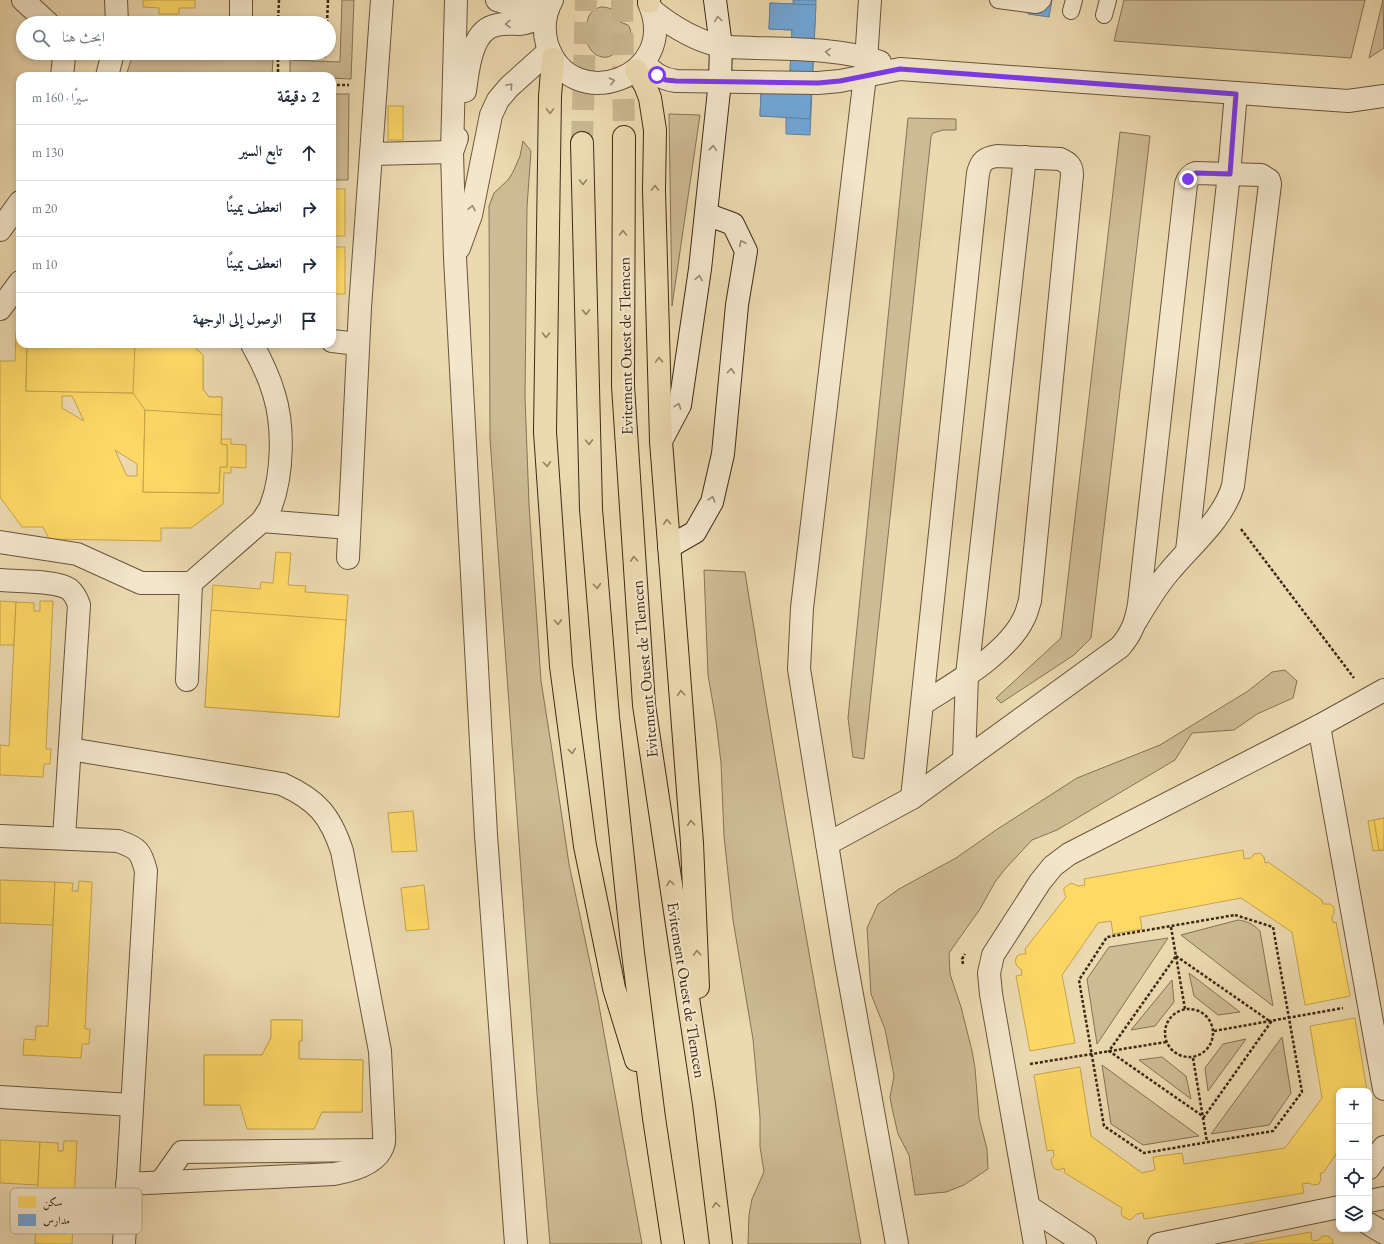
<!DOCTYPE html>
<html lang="ar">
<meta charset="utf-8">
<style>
:root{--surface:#fff;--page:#f2f2f3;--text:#1f2937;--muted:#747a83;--line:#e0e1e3}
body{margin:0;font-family:"EB Garamond",Amiri,serif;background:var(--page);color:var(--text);direction:rtl}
.controls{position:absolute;right:12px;bottom:12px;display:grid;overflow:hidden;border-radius:8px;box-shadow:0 2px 6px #0003}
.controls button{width:36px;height:36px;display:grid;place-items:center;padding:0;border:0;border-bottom:1px solid var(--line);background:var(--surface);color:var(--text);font:20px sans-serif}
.stop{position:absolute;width:12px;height:12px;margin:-9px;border:3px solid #7c3aed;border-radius:50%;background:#fff}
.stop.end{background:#7c3aed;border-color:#fff;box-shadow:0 1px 4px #0008}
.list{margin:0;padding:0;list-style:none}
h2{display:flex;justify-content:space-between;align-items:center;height:52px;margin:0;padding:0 16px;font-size:17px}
h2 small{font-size:13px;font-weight:400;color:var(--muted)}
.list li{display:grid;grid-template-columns:26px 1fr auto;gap:12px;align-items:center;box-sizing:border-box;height:56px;padding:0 16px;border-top:1px solid var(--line)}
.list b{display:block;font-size:15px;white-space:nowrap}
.list em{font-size:13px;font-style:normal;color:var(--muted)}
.icon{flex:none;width:22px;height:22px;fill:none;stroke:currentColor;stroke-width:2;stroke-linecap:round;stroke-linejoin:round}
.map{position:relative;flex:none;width:1384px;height:1244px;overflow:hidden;direction:ltr}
.search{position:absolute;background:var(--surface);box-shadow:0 2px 6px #0003;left:16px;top:16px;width:320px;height:44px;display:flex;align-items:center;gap:10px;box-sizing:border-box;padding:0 14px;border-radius:22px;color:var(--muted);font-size:15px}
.panel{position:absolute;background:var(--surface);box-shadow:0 2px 6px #0003;left:16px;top:72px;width:320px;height:276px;border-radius:12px;direction:rtl}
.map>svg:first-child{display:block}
.green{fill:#cebb95;stroke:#867256}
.homes{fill:#ffd966;stroke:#c5a44e;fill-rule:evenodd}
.schools{fill:#6fa8dc;stroke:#6082a1}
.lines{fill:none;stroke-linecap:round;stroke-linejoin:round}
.trunk-tunnel{stroke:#c9b690;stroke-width:22;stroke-dasharray:22 11;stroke-linecap:butt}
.service-casing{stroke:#6a553c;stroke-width:18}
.minor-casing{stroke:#6a553c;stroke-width:24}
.secondary-casing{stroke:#3e2916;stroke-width:24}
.trunk-casing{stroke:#3e2916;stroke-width:24}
.path{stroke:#3e2916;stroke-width:2.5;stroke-dasharray:3 2;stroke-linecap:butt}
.service{stroke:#f3e6cb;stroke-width:16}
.minor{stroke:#f3e6cb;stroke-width:22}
.secondary{stroke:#f3e6cb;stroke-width:22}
.trunk{stroke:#ecd9af;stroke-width:22}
.oneway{stroke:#988870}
.oneway2{stroke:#958162}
.route{stroke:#7c3aed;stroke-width:5}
.labels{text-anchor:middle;stroke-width:4;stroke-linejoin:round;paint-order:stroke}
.street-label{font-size:16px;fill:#3e2916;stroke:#f3e6cb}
.key{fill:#f3e6cb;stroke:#bdad95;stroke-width:1}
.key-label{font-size:11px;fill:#3e2916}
</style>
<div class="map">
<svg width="1384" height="1244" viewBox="0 0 1384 1244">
<rect width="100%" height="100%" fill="#ecd9af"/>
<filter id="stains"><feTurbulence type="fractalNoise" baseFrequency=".005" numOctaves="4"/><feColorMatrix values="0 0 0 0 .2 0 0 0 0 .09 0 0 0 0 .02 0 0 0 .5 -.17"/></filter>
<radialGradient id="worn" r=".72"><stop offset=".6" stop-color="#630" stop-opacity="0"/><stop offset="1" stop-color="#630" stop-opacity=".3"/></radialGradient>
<g class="green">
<path d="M342,0H354L351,79L332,78V76H290V60L340,62Z"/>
<path d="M1124,0H1365L1351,58L1114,41Z"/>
<path d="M1383,0L1384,48L1369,58Z"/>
<path d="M601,7C612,7 618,12 620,22L628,25C634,33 629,40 620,41C617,63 593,62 587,42L580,39L577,33L580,26L587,23C588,14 593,9 601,7Z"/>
<path d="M133,53L273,59L272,76H126Z"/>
<path d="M332,94H349L348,180H332Z"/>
<path d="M669,114L700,115L672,306Z"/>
<path d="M908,118L956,119V130H943L933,133L931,137L864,759L853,757L848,718Z"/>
<path d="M1120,132L1150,136L1091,638L1074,655L1001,703L996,698L1061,638Z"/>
<path d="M523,141L531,151L527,207L525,397L529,505L541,681L551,744L569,864L598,1000L642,1244H550L537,1094L490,439L489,206L494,193L508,180L513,172L520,156Z"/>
<path d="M704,570L745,572C780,796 821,1020 861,1244H748L749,1215L752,1199L764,1172L760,1147V1117L753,1039L733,920L724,836L721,763L716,721L708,675Z"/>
<path d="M1285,670L1297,681L1293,698L1257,714L1234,730L1192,733L1175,760L1057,830L1032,840L1005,869L995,882L980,909L949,953L950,974L961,1007L972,1051L975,1068L979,1118L987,1149L988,1169L964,1185L946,1192L915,1195L909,1155L898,1134L892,1108L890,1097L894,1076L885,1029L871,994L867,928L878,904L899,889L956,858L996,830L1077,778L1160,745L1248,691L1272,672Z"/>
<path d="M1238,920C1247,921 1253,924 1260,931L1273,1006L1181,935Z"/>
<path d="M1168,938L1097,1044L1087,979L1109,947Z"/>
<path d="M1189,973L1240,1012L1218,1015L1194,996Z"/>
<path d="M1172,980L1174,1002L1155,1026L1131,1030Z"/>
<path d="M1282,1037L1291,1093L1269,1125L1211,1134Z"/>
<path d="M1246,1039L1208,1091L1205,1068L1223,1044Z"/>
<path d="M1162,1057L1186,1076L1191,1099L1139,1060Z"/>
<path d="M1102,1065L1199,1136L1143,1145L1111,1124Z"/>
</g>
<g class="homes">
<path d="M143,0H195V8H179V14H159V8L143,7Z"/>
<rect x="388" y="106" width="15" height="34"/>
<rect x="332" y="189" width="13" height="47"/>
<rect x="332" y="247" width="13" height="47"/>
<path d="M20,328V344H191L203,355V389L209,397H222L221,439H231V444L246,445V468L231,467V473H224L223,504L191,528H161V541L49,539L43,527H22L0,497V361H15L16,332ZM62,396H72L84,421L62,408ZM115,450L137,464V476H127Z"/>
<path d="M27,344H191L203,355V389L209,397H222L221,444L227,445V467H220L219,493L143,492L145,410L133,393L26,391Z"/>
<path d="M27,344H135L133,393L26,391Z"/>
<path d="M145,410L222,415L221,444L227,445V467H220L219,493L143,492Z"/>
<path d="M276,552L291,553L288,585L306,586L305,592L348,595L339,717L205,707L213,585L260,589L261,582L273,583Z"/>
<path d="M0,601L16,602L14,645H0Z"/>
<path d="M40,601H53L46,749H51L50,764H44L43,777L0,775V745L9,746L16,602L34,603V611H40Z"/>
<path d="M211,610L346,620L339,717L205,707Z"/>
<path d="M413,811L417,851L392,852L388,813Z"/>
<path d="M1384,818V850L1373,851L1368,821Z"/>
<path d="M1384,818V850H1379L1374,820Z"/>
<path d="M1243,850L1244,859L1251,858L1254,854L1260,853L1264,857L1265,863L1268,862L1322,900L1323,904H1330L1334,907V913L1332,917L1333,923L1336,922L1350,996L1305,1005L1292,932L1241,898L1140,917L1142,929L1113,934L1111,921L1098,923L1062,975L1075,1043L1030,1051L1016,976L1022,975L1021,969L1017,966L1015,961L1017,956L1021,954H1026L1025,949L1066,897L1064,892V888L1071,883L1078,886L1085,885L1084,879Z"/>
<path d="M0,880L55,882L53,925L0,923Z"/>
<path d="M79,881L92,882L85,1029H90L89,1044H82L81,1058L23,1055L24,1039L35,1040L36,1026H48L55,882L73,883L72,891H78Z"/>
<path d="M424,885L429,929L406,931L401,888Z"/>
<path d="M1355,1018L1367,1091H1339V1150L1323,1173H1320L1321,1179L1319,1184L1313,1185L1309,1183L1302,1184L1304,1193L1144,1219L1143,1213L1137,1214L1130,1220L1123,1217L1121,1213L1122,1208L1065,1173L1064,1168L1059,1170L1055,1169L1052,1165L1051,1159L1054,1156L1053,1150L1047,1151L1034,1075L1080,1067L1091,1136L1142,1173L1155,1170L1153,1157L1182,1153L1184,1164L1285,1148L1322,1098L1310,1026Z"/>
<path d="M271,1020H302V1041H299V1059L363,1060L362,1112H322V1092H296V1109H270V1092H240V1105H204V1055H262L271,1038Z"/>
<path d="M271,1020H302V1041H299V1059L363,1060L362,1112H322L314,1129H247L240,1105H204V1055H262L271,1038Z"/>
<path d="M0,1140L40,1142L38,1185L0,1183Z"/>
<path d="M64,1141H77L72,1244H35L40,1142L58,1143V1151H63Z"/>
<path d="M1311,1232L1312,1241L1319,1240L1322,1236H1328L1332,1239L1333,1244H1244Z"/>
</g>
<g class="schools">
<path d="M793,0H816L810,135L786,134V117L760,116L761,92L789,93L792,30L769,29L770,3L793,4Z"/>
<path d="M1030,0H1052L1049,17L1028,14Z"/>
<path d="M770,3L816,5L810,119L760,116L761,92L789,93L792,30L769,29Z"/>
</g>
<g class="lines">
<g class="trunk-tunnel">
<path d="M622,0L624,137"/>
<path d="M582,143L586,0"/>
</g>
<g class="service-casing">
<g id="service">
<path d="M998,0L1036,5L1039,4L1043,0"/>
<path d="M1071,11L1074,0"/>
<path d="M1104,15L1108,0"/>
</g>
</g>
<g class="minor-casing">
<g id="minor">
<path d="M23,0L48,23"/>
<path d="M116,0L117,23"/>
<path d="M456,0L452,152L455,258L486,835L516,1244"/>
<path d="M497,0L513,5L548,9"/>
<path d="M552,0C544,14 543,29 547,44C570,117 682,78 649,3"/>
<path d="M870,0L865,76L802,608L799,669L845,956L897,1244"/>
<path d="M653,11C673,27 694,40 720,46C731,48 744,47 756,48C794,49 845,49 880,62"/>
<path d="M241,23V0"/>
<path d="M643,63C654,73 661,79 676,81L818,83L840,81L900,69L1348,101L1384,96"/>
<path d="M62,76L64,57L63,53"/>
<path d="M107,76L113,53"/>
<path d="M465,91C468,70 471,29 497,25C504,23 512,24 519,24C529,23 537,20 546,15"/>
<path d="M371,154L452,152L457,138"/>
<path d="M0,230L20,202"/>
<path d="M459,248L471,215L491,115L498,100L509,87L549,51"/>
<path d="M0,309L20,282"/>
<path d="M332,341L358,344"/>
<path d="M252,344C261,360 269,377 274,394C284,426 283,474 271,506C269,511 265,516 262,521"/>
<path d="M0,542L77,554L141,583H191L262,521L349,528"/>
<path d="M1187,551L1229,174L1236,93"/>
<path d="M348,558L360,308L382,0"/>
<path d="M0,580C17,582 55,580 69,589C74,593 77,599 79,605L64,838"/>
<path d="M187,680L191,583"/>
<path d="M1319,726L1384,1089"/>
<path d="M70,749L282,784C317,800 330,815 342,851L380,1051L384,1133C384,1137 385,1142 383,1146C377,1164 351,1171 334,1174L127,1184"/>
<path d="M964,760L967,675L1025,157"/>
<path d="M912,798L978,173C981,161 985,158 997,156L1060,159C1069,163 1072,166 1072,175L1030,601C1028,606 1027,613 1024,618C1008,653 954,684 922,704"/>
<path d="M0,836L118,841C138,848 141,851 146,871L124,1244"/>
<path d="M827,844L912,798L1120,647C1132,633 1136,622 1139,604L1186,184C1188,178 1190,175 1196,173L1261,175L1269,180L1270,184L1233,486C1223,520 1191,545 1169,572C1156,587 1146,604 1136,621"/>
<path d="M0,1097L132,1105"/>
<path d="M1369,1168L1384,1147"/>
<path d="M161,1182L182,1152L380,1150"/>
<path d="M1369,1201L1384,1198"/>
<path d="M1029,1207L1085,1244"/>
<path d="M1369,1224L1384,1233"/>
<path d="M1035,1244L991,994L989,973L993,955L1040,882L1053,866L1069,854L1319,726L1384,690"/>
<path d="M1159,1244L1339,1207"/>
</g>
</g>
<g class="secondary-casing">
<g id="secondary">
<path d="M661,441L680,405L700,269L720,81L721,46L715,0"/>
<path d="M669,547L695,532L712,502L723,454L737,305L746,251L733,224L706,214"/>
</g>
</g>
<g class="trunk-casing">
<g id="trunk">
<path d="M649,2V0"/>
<path d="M553,59L550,96L545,432L561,666L585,846L614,988L636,1060"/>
<path d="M636,70L645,85L650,98L655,130L654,190L661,441L692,843L698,987"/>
<path d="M624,137L623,386L644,705L704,1104L721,1244"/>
<path d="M582,143L591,509L608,717L633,953L654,1118L673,1244"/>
</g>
</g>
<g class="path">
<path d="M278,23L279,0"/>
<path d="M327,23L328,0"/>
<path d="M278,54V76"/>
<path d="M278,55L326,56V53"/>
<path d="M332,85H349"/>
<path d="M1241,529L1354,678"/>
<path d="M1235,915L1273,927L1302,1092L1273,1131L1144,1153L1104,1126L1079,980L1107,937Z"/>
<path d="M1171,927L1185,1009"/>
<path d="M1176,956L1271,1022L1204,1117L1109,1051Z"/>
<path d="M963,964L962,959L965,954"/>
<circle cx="1189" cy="1033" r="24"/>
<path d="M1214,1031L1343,1008"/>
<path d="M1193,1058L1207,1142"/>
<path d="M1030,1064L1166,1042"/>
</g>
<use href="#service" class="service"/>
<use href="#minor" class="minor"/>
<use href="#secondary" class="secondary"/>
<use href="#trunk" class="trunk"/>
</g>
<defs><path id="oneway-chevron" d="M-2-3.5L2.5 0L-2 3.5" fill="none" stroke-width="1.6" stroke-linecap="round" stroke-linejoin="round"/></defs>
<g class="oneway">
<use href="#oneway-chevron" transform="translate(718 19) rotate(-97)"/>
<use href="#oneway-chevron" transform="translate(508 24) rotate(178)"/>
<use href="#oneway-chevron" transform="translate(828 52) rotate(-175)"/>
<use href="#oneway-chevron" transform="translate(612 81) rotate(-13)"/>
<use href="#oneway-chevron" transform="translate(510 86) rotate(-47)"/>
<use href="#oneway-chevron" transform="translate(713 148) rotate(-84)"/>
<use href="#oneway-chevron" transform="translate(472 208) rotate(-78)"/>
<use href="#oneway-chevron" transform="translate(742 243) rotate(-116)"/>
<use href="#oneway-chevron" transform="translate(699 278) rotate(-81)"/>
<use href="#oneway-chevron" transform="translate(731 371) rotate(-85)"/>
<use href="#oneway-chevron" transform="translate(678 406) rotate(-70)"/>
<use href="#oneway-chevron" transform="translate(712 499) rotate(-72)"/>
</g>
<g class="oneway2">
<use href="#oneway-chevron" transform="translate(550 111) rotate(91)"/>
<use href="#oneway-chevron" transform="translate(583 182) rotate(89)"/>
<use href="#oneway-chevron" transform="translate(655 188) rotate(-90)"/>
<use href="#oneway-chevron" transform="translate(623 233) rotate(-90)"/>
<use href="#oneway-chevron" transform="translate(586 312) rotate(89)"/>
<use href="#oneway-chevron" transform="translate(546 335) rotate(91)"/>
<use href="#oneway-chevron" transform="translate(659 360) rotate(-92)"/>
<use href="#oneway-chevron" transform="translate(589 442) rotate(89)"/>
<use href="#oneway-chevron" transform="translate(547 464) rotate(86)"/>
<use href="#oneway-chevron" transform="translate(667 522) rotate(-94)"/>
<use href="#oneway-chevron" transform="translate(634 559) rotate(-94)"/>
<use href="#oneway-chevron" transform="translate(597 586) rotate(85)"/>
<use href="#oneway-chevron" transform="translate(558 622) rotate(86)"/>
<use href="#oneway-chevron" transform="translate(681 693) rotate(-94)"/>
<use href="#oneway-chevron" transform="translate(572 751) rotate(82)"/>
<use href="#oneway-chevron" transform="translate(691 823) rotate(-94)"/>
<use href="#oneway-chevron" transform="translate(670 883) rotate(-99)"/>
<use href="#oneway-chevron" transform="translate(697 953) rotate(-93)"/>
<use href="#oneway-chevron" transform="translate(716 1205) rotate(-98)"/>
</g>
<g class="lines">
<path class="route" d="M657,75L666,80L676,81L818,83L840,81L900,69L1236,94L1230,174L1196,173L1191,175L1188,179"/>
</g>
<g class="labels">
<g class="street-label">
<text transform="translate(625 346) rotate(-91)" y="6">Evitement Ouest de Tlemcen</text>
<text transform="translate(644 669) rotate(-95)" y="6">Evitement Ouest de Tlemcen</text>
<text transform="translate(687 990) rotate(81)" y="6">Evitement Ouest de Tlemcen</text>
</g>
</g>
<rect x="10" y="1188" width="132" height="46" rx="6" class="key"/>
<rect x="18" y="1196" width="18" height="12" fill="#ffd966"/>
<rect x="18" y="1214" width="18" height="12" fill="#6fa8dc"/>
<g class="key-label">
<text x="43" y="1206">سكن</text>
<text x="43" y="1224">مدارس</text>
</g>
<rect width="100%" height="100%" filter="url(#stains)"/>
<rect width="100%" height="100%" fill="url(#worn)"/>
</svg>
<div class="controls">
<button>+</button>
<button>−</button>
<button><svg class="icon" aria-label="locate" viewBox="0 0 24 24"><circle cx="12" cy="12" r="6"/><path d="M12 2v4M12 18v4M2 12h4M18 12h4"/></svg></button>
<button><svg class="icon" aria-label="layers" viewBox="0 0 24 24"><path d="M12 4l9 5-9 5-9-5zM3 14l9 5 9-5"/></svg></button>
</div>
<div class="stop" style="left:657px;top:75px"></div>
<div class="stop end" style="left:1188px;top:179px"></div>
<div class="search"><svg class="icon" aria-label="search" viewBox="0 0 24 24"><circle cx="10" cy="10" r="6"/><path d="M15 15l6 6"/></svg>ابحث هنا</div>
<section class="panel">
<h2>2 دقيقة<small>سيرًا · 160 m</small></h2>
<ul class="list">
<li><svg class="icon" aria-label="ahead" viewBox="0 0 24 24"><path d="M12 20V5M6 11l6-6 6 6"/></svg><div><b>تابع السير</b></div><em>130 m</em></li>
<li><svg class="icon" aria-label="right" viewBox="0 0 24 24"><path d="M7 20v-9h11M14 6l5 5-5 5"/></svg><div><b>انعطف يمينًا</b></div><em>20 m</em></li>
<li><svg class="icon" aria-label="right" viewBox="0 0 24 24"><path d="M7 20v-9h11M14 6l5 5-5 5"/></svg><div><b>انعطف يمينًا</b></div><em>10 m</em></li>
<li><svg class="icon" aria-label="arrive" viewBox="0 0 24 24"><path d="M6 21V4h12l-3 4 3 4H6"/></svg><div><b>الوصول إلى الوجهة</b></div></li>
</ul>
</section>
</div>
